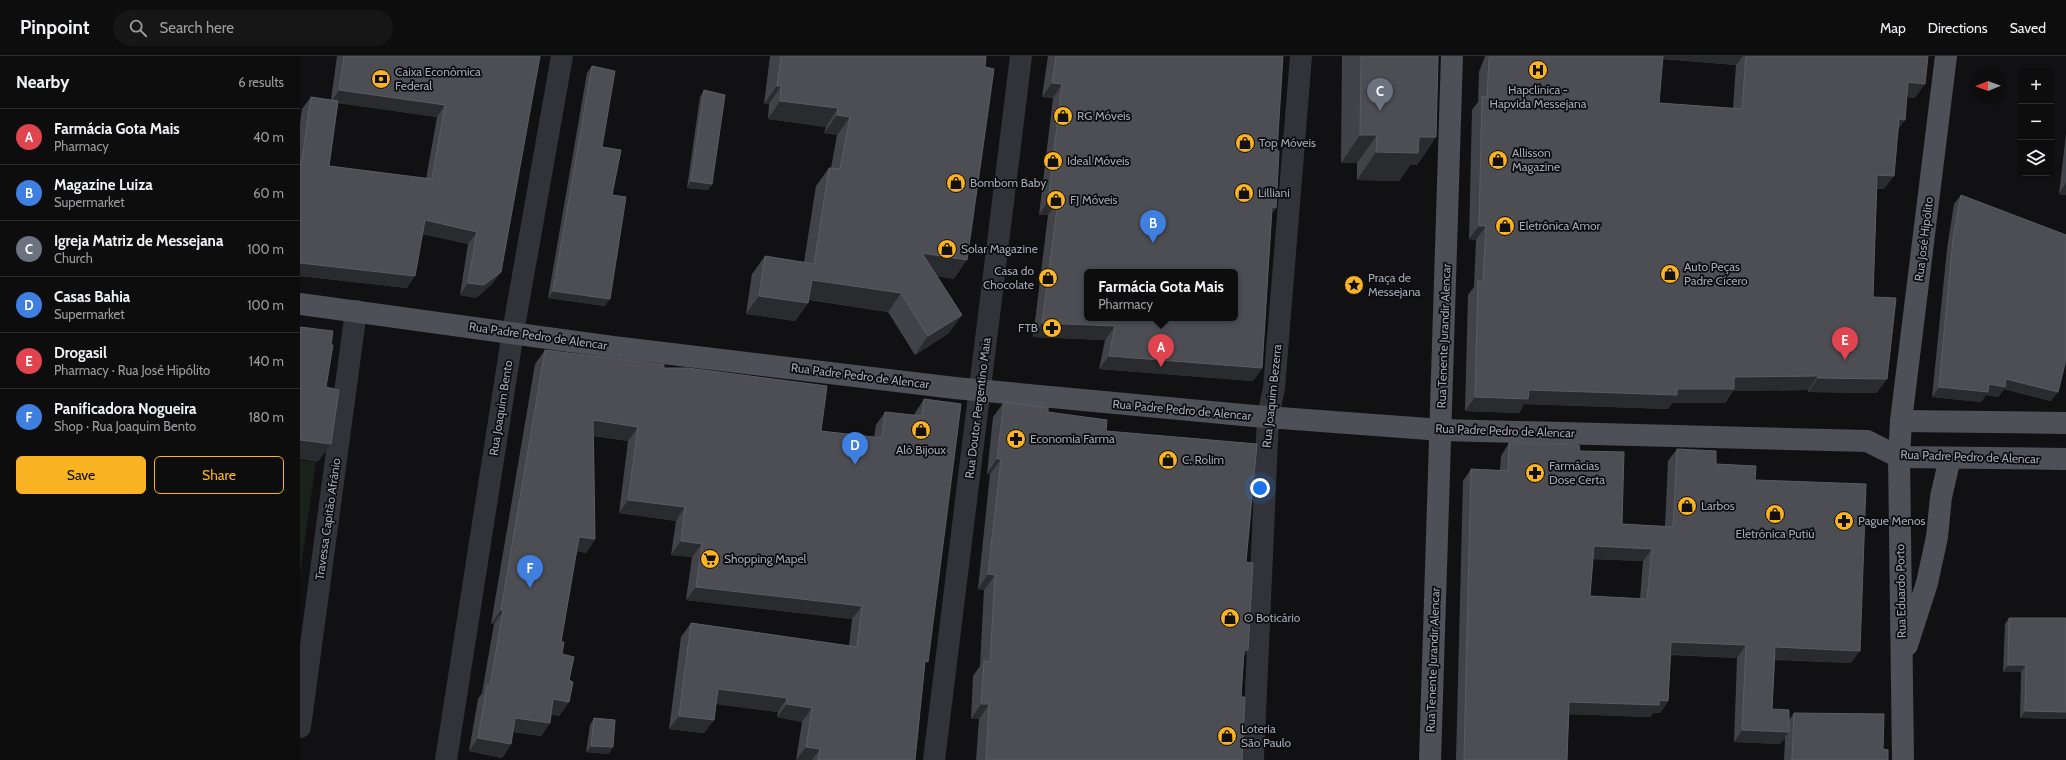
<!DOCTYPE html>
<meta charset="utf-8">
<style>
:root{--surface:#0d0d0e;--page:#161617;--text:#f1f3f6;--muted:#9a9c9e;--line:#2d2d2e;--accent:#fab322}
body{margin:0;font-family:Cabin,sans-serif;background:var(--page);color:var(--text)}
.controls{position:absolute;right:12px;top:12px;display:grid;overflow:hidden;border-radius:6px;box-shadow:0 1px 3px #0004}
.controls button{width:36px;height:36px;display:grid;place-items:center;padding:0;border:0;border-bottom:1px solid var(--line);background:var(--surface);color:var(--text);font:20px sans-serif}
.compass{position:absolute;left:1670px;top:12px;width:36px;height:36px;border-radius:50%;background:var(--surface);box-shadow:0 1px 3px #0004;rotate:269deg}
.you{position:absolute;left:960px;top:432px;width:14px;height:14px;margin:-10px;border:3px solid #fff;border-radius:50%;background:#1a73e8;box-shadow:0 0 0 6px #1a73e833}
.badge{display:grid;place-items:center;width:26px;height:26px;border-radius:50%;background:var(--accent);color:#fff;font-size:13px;font-weight:700}
.pin{position:absolute;translate:-50% -33px;filter:drop-shadow(0 1px 2px #0008)}
.pin::after{content:'';position:absolute;top:21px;width:14px;height:12px;background:inherit;clip-path:polygon(0 0,100% 0,50% 100%)}
.popup{position:absolute;left:784px;top:213px;width:154px;height:52px;box-sizing:border-box;display:grid;place-content:center;border-radius:6px;background:var(--surface);filter:drop-shadow(0 1px 3px #0005);font-size:13px;white-space:nowrap;color:var(--muted)}
.popup b{font-size:15px;color:var(--text)}
.popup::after{content:'';position:absolute;left:50%;top:100%;margin-left:-8px;border:8px solid transparent;border-top-color:var(--surface)}
.list{margin:0;padding:0;list-style:none}
h2{display:flex;justify-content:space-between;align-items:center;height:52px;margin:0;padding:0 16px;font-size:17px}
h2 small{font-size:13px;font-weight:400;color:var(--muted)}
.list li{display:grid;grid-template-columns:26px 1fr auto;gap:12px;align-items:center;box-sizing:border-box;height:56px;padding:0 16px;border-top:1px solid var(--line)}
.list b{display:block;font-size:15px;white-space:nowrap}
.list p{margin:0;font-size:13px;white-space:nowrap;color:var(--muted)}
.list em{font-size:13px;font-style:normal;color:var(--muted)}
.actions{display:flex;gap:8px;padding:12px 16px}
.actions a{flex:1;padding:9px 0;border:1px solid var(--accent);border-radius:6px;text-align:center;font-size:14px;color:var(--accent)}
.actions .main{background:var(--accent);color:#111}
.icon{flex:none;width:22px;height:22px;fill:none;stroke:currentColor;stroke-width:2;stroke-linecap:round;stroke-linejoin:round}
.map{position:relative;flex:none;width:1766px;height:704px;overflow:hidden}
header{display:flex;align-items:center;gap:24px;box-sizing:border-box;height:56px;padding:0 20px;background:var(--surface);border-bottom:1px solid var(--line)}
header strong{font-size:19px}
nav{display:flex;gap:22px;margin-inline-start:auto;font-size:14px}
.search{width:280px;height:36px;background:var(--page);display:flex;align-items:center;gap:10px;box-sizing:border-box;padding:0 14px;border-radius:22px;color:var(--muted);font-size:15px}
main{display:flex}
aside{flex:1;background:var(--surface)}
.map>svg:first-child{display:block}
.green{fill:#19211a}
.lines{fill:none;stroke-linecap:round;stroke-linejoin:round}
.minor{stroke:#323338;stroke-width:22}
.major{stroke:#4e5057;stroke-width:22}
.wall{fill:#424348;fill-rule:evenodd}
.shaded-wall{fill:#2a2b2e}
.building{fill:#4d4e54;stroke:#5a5c63;fill-rule:evenodd}
.labels{text-anchor:middle;stroke-width:3.5;stroke-linejoin:round;paint-order:stroke}
.poi-label{font-size:12px;fill:#a2a7b4;stroke:#0c0c0e;text-anchor:start}
.street-label{font-size:12px;fill:#a2a7b4;stroke:#0c0c0e}
</style>
<header>
<strong>Pinpoint</strong>
<div class="search"><svg class="icon" aria-label="search" viewBox="0 0 24 24"><circle cx="10" cy="10" r="6"/><path d="M15 15l6 6"/></svg>Search here</div>
<nav><a>Map</a><a>Directions</a><a>Saved</a></nav>
</header>
<main>
<aside>
<h2>Nearby<small>6 results</small></h2>
<ul class="list">
<li><span class="badge" style="background:#e0444e">A</span><div><b>Farmácia Gota Mais</b><p>Pharmacy</p></div><em>40 m</em></li>
<li><span class="badge" style="background:#3f7fe0">B</span><div><b>Magazine Luiza</b><p>Supermarket</p></div><em>60 m</em></li>
<li><span class="badge" style="background:#6b7280">C</span><div><b>Igreja Matriz de Messejana</b><p>Church</p></div><em>100 m</em></li>
<li><span class="badge" style="background:#3f7fe0">D</span><div><b>Casas Bahia</b><p>Supermarket</p></div><em>100 m</em></li>
<li><span class="badge" style="background:#e0444e">E</span><div><b>Drogasil</b><p>Pharmacy · Rua José Hipólito</p></div><em>140 m</em></li>
<li><span class="badge" style="background:#3f7fe0">F</span><div><b>Panificadora Nogueira</b><p>Shop · Rua Joaquim Bento</p></div><em>180 m</em></li>
</ul>
<div class="actions"><a class="main">Save</a><a>Share</a></div>
</aside>
<div class="map">
<svg width="1766" height="704" viewBox="0 0 1766 704">
<rect width="100%" height="100%" fill="#111113"/>
<path class="green" d="M0,404L16,406L0,518Z"/>
<g class="lines">
<g class="minor">
<path d="M0,671L56,255"/>
<path d="M146,704L213,276L262,0"/>
<path d="M634,704L721,0"/>
<path d="M953,704L968,361L974,332L1001,0"/>
</g>
<g class="major">
<path d="M0,248L313,291L655,332L954,360L1142,374L1567,385L1599,401L1766,403"/>
<path d="M1601,365L1766,367"/>
<path d="M1607,589L1627,527L1637,481L1641,441L1650,402"/>
<path d="M1130,704L1152,0"/>
<path d="M1603,704L1599,401L1601,365L1646,0"/>
</g>
</g>
<g class="wall">
<path d="M37,0H240L201,216L192,228L176,242L160,239L168,188L123,178L107,232L0,220V68L2,53L11,41L31,44ZM38,47L137,61L126,123L29,110Z"/>
<path d="M470,0H686L654,223L637,220L649,277L615,299L588,256L509,244L508,247L495,265L446,258L452,218L465,200L504,206L516,130L529,112H531L537,79L524,77L526,71L468,63L469,48H464Z"/>
<path d="M748,0H983L972,158L962,312L953,325L799,313L805,284L733,281L748,159H739L753,42L742,41Z"/>
<path d="M1042,0H1138L1136,81L1117,109H1110L1099,125L1057,124V107H1041Z"/>
<path d="M1185,0H1628L1615,42L1607,41L1598,74L1584,133H1577L1573,241L1577,337L1508,336V334L1433,335L1425,347H1372L1368,353L1224,348L1219,357L1165,355L1168,239L1174,231L1176,184L1169,183L1172,54L1178,46L1179,16ZM1362,3L1436,9L1433,52L1359,47Z"/>
<path d="M292,10L302,91L312,139L305,250L248,242L287,17Z"/>
<path d="M404,34L412,128L408,134L387,132L400,41Z"/>
<path d="M1766,78V139L1759,138Z"/>
<path d="M1661,139L1751,345L1704,333L1698,341L1686,339L1681,346L1632,341L1647,193L1654,148Z"/>
<path d="M245,294L364,312L521,375L574,381L576,369L585,356L614,359L615,357L624,343L625,610L615,704H496L502,666L477,661L478,656L416,648L414,664L404,677L369,673L381,581L391,567L549,590L552,563L386,544L392,501L371,499L376,465L319,457L328,385L294,380L295,483L286,497L277,495L261,586L262,598L269,624V646L259,660L251,658L250,667L241,680L213,676L211,688L202,702L169,695L178,643L182,637L194,568H191L235,308Z"/>
<path d="M704,346L748,356L806,375L946,506L948,594L944,600L941,641L942,704H676L679,663H671L673,620L680,610L684,534L678,533L690,418H687L693,361Z"/>
<path d="M1209,387L1280,395L1322,468L1365,470L1368,405L1377,393L1416,408L1455,424L1551,607L1475,604L1472,653L1489,664L1494,657L1583,693L1588,704H1484L1485,682L1480,688L1434,686L1437,602L1371,599L1368,645L1360,657H1353L1350,661L1269,658L1267,704H1156L1163,425L1171,413L1200,414L1201,400ZM1293,503L1343,505L1340,543L1290,540Z"/>
<path d="M1709,562H1766V663L1720,662L1721,616H1703L1705,568Z"/>
<path d="M294,662L309,698L286,696L290,669Z"/>
</g>
<g class="shaded-wall">
<path d="M1355,0H1443L1436,9L1354,2Z"/>
<path d="M1608,26L1625,28L1615,42L1598,40Z"/>
<path d="M752,27L762,28L753,42L742,41Z"/>
<path d="M477,30H481L469,48H464Z"/>
<path d="M39,34L145,49L137,61L31,46Z"/>
<path d="M480,45L538,52L526,71L468,63Z"/>
<path d="M537,59L550,61L537,79L524,77Z"/>
<path d="M1599,63L1605,64L1595,78Z"/>
<path d="M1060,79H1077L1057,107H1041Z"/>
<path d="M1119,81H1136L1117,109H1110L1099,125L1057,124L1076,96Z"/>
<path d="M1577,119L1594,120L1584,133L1568,132Z"/>
<path d="M391,125L412,128L408,134L387,132Z"/>
<path d="M1766,127V139L1759,138Z"/>
<path d="M748,145H758L748,159H739Z"/>
<path d="M972,151L976,152L967,165Z"/>
<path d="M125,164L177,176L168,188L117,176Z"/>
<path d="M1179,170H1186L1176,184L1169,183Z"/>
<path d="M622,197L667,204L654,223L610,215Z"/>
<path d="M0,207L115,220L107,232L0,220Z"/>
<path d="M201,216L192,228L176,242L160,239L168,227Z"/>
<path d="M512,224L601,237L588,256L499,242Z"/>
<path d="M253,235L310,243L305,250L248,242Z"/>
<path d="M459,240L508,247L495,265L446,258Z"/>
<path d="M662,259L649,277L615,299L628,280Z"/>
<path d="M742,267L815,270L805,284L733,281Z"/>
<path d="M809,300L962,312L953,325L799,313Z"/>
<path d="M1518,320L1508,334L1433,335L1425,347H1372L1368,353L1224,348L1219,357L1165,355L1175,341L1229,334L1377,333L1434,321Z"/>
<path d="M1518,322L1587,323L1577,337L1508,336Z"/>
<path d="M1706,323L1758,336L1751,345L1704,333L1698,341L1686,339L1681,346L1632,341L1639,331Z"/>
<path d="M293,364L338,371L328,385L284,378Z"/>
<path d="M0,384L31,388L18,406L0,403Z"/>
<path d="M697,403H701L690,418H687Z"/>
<path d="M328,444L385,451L376,465L319,457Z"/>
<path d="M279,481L295,483L286,497L270,494Z"/>
<path d="M381,485L402,488L392,501L371,499Z"/>
<path d="M1294,490L1352,493L1343,505L1285,503Z"/>
<path d="M688,518L695,519L684,534L678,533Z"/>
<path d="M396,531L562,550L552,563L386,544Z"/>
<path d="M201,554L203,555L194,568H191Z"/>
<path d="M1371,586L1446,589L1437,602L1363,598Z"/>
<path d="M1475,591L1560,595L1551,607L1467,603Z"/>
<path d="M944,594H948L938,609Z"/>
<path d="M1708,609H1726L1721,616H1703Z"/>
<path d="M418,633L487,642L478,656L409,647Z"/>
<path d="M253,643L269,646L259,660L244,657Z"/>
<path d="M1359,644L1368,645L1360,657H1353L1350,661L1261,658L1269,646Z"/>
<path d="M487,648L512,652L502,666L477,661Z"/>
<path d="M681,648H689L679,663H671Z"/>
<path d="M1725,655L1766,656V663L1720,662Z"/>
<path d="M379,660L414,664L404,677L369,673Z"/>
<path d="M215,662L250,667L241,680L206,675Z"/>
<path d="M1442,674L1489,676L1480,688L1434,686Z"/>
<path d="M178,682L211,688L202,702L169,695Z"/>
<path d="M291,690L313,691L309,698L286,696Z"/>
<path d="M506,691L520,693L512,704H496Z"/>
</g>
<g class="building">
<path d="M44,0H240L201,216L184,229L168,227L177,176L125,164L115,220L0,207V104H2L11,41L38,45L29,110L132,123L145,49L39,34Z"/>
<path d="M481,0H686L685,11L694,13L667,204L622,197L662,259L628,280L601,237L512,224L508,247L459,240L465,200L514,208L529,112L540,113L550,61L537,59L538,52L480,45L481,30H477Z"/>
<path d="M756,0H983L977,95H979L976,152L972,151L962,312L809,300L815,270L742,267L758,145H748L762,28L752,27ZM787,216H935V262H787Z"/>
<path d="M1061,0H1138L1136,81H1119L1118,97L1076,96L1077,79H1060Z"/>
<path d="M1190,0H1363L1359,47L1442,53L1446,0H1628L1625,28L1608,26L1605,64L1599,63L1594,120L1577,119L1573,241L1596,242L1587,323L1518,322V320L1434,321V333H1377V339L1229,334L1228,343L1175,341L1178,225H1183L1186,170H1179L1182,40L1187,41L1189,2Z"/>
<path d="M292,10L315,15L302,91L321,94L312,139L326,141L310,243L253,235Z"/>
<path d="M404,34L425,39L412,128L391,125Z"/>
<path d="M1661,139L1766,179V304L1758,336L1706,323L1705,331L1689,328L1688,336L1639,331L1653,183Z"/>
<path d="M0,271L33,275L31,289H33L26,331L39,334L31,388L0,384Z"/>
<path d="M245,294L364,309V312H388L527,330L521,375L582,382L585,356L622,360L624,343L661,348L628,606L625,605L615,704H518L520,693L506,691L512,652L487,648V642L418,633L414,664L379,660L391,567L557,591L562,550L396,531L402,488L381,485L385,451L328,444L338,371L293,364L295,483L279,481L261,586H264L262,598L274,601L269,624L273,626L269,646L253,643L250,667L215,662L211,688L178,682L187,629L190,630L203,555L201,554Z"/>
<path d="M704,346L748,352V356L807,364L806,375L957,388L946,506L953,507L948,594H944L941,641H945L942,704H686L689,648H681L684,605L690,606L695,519L688,518L701,403H697Z"/>
<path d="M1209,387L1279,389L1280,395L1324,396L1322,468L1373,471L1377,393L1416,395V408L1456,410L1455,424L1566,428L1560,595L1475,591L1472,653L1489,654V676L1442,674L1446,589L1371,586L1368,645L1359,644V649L1269,646L1267,704H1164L1171,413L1208,415ZM1294,490L1352,493L1347,543L1290,540Z"/>
<path d="M1709,562H1766V656L1725,655L1726,609H1708Z"/>
<path d="M1494,657L1584,658L1583,693L1588,694V704H1492Z"/>
<path d="M294,662L315,664L313,691L291,690Z"/>
</g>
<defs>
<g id="hospital-disc" transform="scale(1)"><circle r="9.5" fill="#fab322" stroke="#0c0c0e"/><path d="M-5-5h3v3.5h4V-5h3V5h-3V1.5h-4V5h-3Z" fill="#111"/></g>
<g id="bank-disc" transform="scale(1)"><circle r="9.5" fill="#fab322" stroke="#0c0c0e"/><path d="M-6-4H6V4H-6ZM0-2.3a2.3 2.3 0 1 0 0 4.6a2.3 2.3 0 1 0 0-4.6Z" fill="#111"/></g>
<g id="shop-disc" transform="scale(1)"><circle r="9.5" fill="#fab322" stroke="#0c0c0e"/><path d="M-5-2.5h2.3a2.7 3.5 0 0 1 5.4 0H5L5.5 6h-11ZM-1.5-2.5h3a1.5 2.3 0 0 0-3 0Z" fill="#111"/></g>
<g id="sight-disc" transform="scale(1)"><circle r="9.5" fill="#fab322" stroke="#0c0c0e"/><path d="M0-6L1.8-2.2L6-1.7L2.9 1.2L3.7 5.4L0 3.3L-3.7 5.4L-2.9 1.2L-6-1.7L-1.8-2.2Z" fill="#111"/></g>
<g id="pharmacy-disc" transform="scale(1)"><circle r="9.5" fill="#fab322" stroke="#0c0c0e"/><path d="M-2-6h4v4h4v4h-4v4h-4v-4h-4v-4h4Z" fill="#111"/></g>
<g id="supermarket-disc" transform="scale(1)"><circle r="9.5" fill="#fab322" stroke="#0c0c0e"/><path d="M-6-5.5h2.5l.6 2H6L4.5 2H-2.5L-4.4-4H-6ZM-1.5 3.2a1.3 1.3 0 1 0 .1 0ZM3 3.2a1.3 1.3 0 1 0 .1 0Z" fill="#111"/></g>
</defs>
<g fill-rule="evenodd">
<use href="#hospital-disc" x="1238" y="14"/>
<use href="#bank-disc" x="81" y="23"/>
<use href="#shop-disc" x="763" y="60"/>
<use href="#shop-disc" x="945" y="87"/>
<use href="#shop-disc" x="1198" y="104"/>
<use href="#shop-disc" x="753" y="105"/>
<use href="#shop-disc" x="656" y="127"/>
<use href="#shop-disc" x="944" y="137"/>
<use href="#shop-disc" x="756" y="144"/>
<use href="#shop-disc" x="1205" y="170"/>
<use href="#shop-disc" x="647" y="193"/>
<use href="#shop-disc" x="1370" y="218"/>
<use href="#shop-disc" x="748" y="222"/>
<use href="#sight-disc" x="1054" y="229"/>
<use href="#pharmacy-disc" x="752" y="272"/>
<use href="#shop-disc" x="621" y="374"/>
<use href="#pharmacy-disc" x="716" y="383"/>
<use href="#shop-disc" x="868" y="404"/>
<use href="#pharmacy-disc" x="1235" y="417"/>
<use href="#shop-disc" x="1387" y="450"/>
<use href="#shop-disc" x="1475" y="458"/>
<use href="#pharmacy-disc" x="1544" y="465"/>
<use href="#supermarket-disc" x="410" y="503"/>
<use href="#shop-disc" x="930" y="562"/>
<use href="#shop-disc" x="927" y="680"/>
</g>
<g class="labels">
<g class="poi-label">
<text x="95" y="20">Caixa Econômica<tspan x="95" dy="14">Federal</tspan></text>
<text x="1238" y="38" text-anchor="middle">Hapclínica -<tspan x="1238" dy="14">Hapvida Messejana</tspan></text>
<text x="777" y="64">RG Móveis</text>
<text x="959" y="91">Top Móveis</text>
<text x="1212" y="101">Allisson<tspan x="1212" dy="14">Magazine</tspan></text>
<text x="767" y="109">Ideal Móveis</text>
<text x="670" y="131">Bombom Baby</text>
<text x="958" y="141">Lilliani</text>
<text x="770" y="148">FJ Móveis</text>
<text x="1219" y="174">Eletrônica Amor</text>
<text x="661" y="197">Solar Magazine</text>
<text x="1384" y="215">Auto Peças<tspan x="1384" dy="14">Padre Cícero</tspan></text>
<text x="734" y="219" text-anchor="end">Casa do<tspan x="734" dy="14">Chocolate</tspan></text>
<text x="1068" y="226">Praça de<tspan x="1068" dy="14">Messejana</tspan></text>
<text x="738" y="276" text-anchor="end">FTB</text>
<text x="730" y="387">Economia Farma</text>
<text x="621" y="398" text-anchor="middle">Alô Bijoux</text>
<text x="882" y="408">C. Rolim</text>
<text x="1249" y="414">Farmácias<tspan x="1249" dy="14">Dose Certa</tspan></text>
<text x="1401" y="454">Larbos</text>
<text x="1558" y="469">Pague Menos</text>
<text x="1475" y="482" text-anchor="middle">Eletrônica Putiú</text>
<text x="424" y="507">Shopping Mapel</text>
<text x="944" y="566">O Boticário</text>
<text x="941" y="677">Loteria<tspan x="941" dy="14">São Paulo</tspan></text>
</g>
<g class="street-label">
<text transform="translate(1624 183) rotate(-83)" y="4">Rua José Hipólito</text>
<text transform="translate(238 280) rotate(8)" y="4">Rua Padre Pedro de Alencar</text>
<text transform="translate(1144 280) rotate(-88)" y="4">Rua Tenente Jurandir Alencar</text>
<text transform="translate(560 320) rotate(7)" y="4">Rua Padre Pedro de Alencar</text>
<text transform="translate(972 340) rotate(-84)" y="4">Rua Joaquim Bezerra</text>
<text transform="translate(201 352) rotate(-81)" y="4">Rua Joaquim Bento</text>
<text transform="translate(678 352) rotate(-83)" y="4">Rua Doutor Pergentino Maia</text>
<text transform="translate(882 354) rotate(5)" y="4">Rua Padre Pedro de Alencar</text>
<text transform="translate(1205 375) rotate(2)" y="4">Rua Padre Pedro de Alencar</text>
<text transform="translate(1670 401) rotate(2)" y="4">Rua Padre Pedro de Alencar</text>
<text transform="translate(28 463) rotate(-82)" y="4">Travessa Capitão Afrânio</text>
<text transform="translate(1601 535) rotate(-91)" y="4">Rua Eduardo Porto</text>
<text transform="translate(1133 604) rotate(-88)" y="4">Rua Tenente Jurandir Alencar</text>
</g>
</g>
</svg>
<div class="controls">
<button>+</button>
<button>−</button>
<button><svg class="icon" aria-label="layers" viewBox="0 0 24 24"><path d="M12 4l9 5-9 5-9-5zM3 14l9 5 9-5"/></svg></button>
</div>
<svg class="compass" viewBox="-18 -18 36 36"><path d="M0-13l5 13h-10z" fill="#e53935"/><path d="M0 13l5-13h-10z" fill="#9a9c9e"/></svg>
<div class="you"></div>
<div class="pin badge" style="left:861px;top:311px;background:#e0444e">A</div>
<div class="popup"><b>Farmácia Gota Mais</b>Pharmacy</div>
<div class="pin badge" style="left:853px;top:187px;background:#3f7fe0">B</div>
<div class="pin badge" style="left:1080px;top:55px;background:#6b7280">C</div>
<div class="pin badge" style="left:555px;top:409px;background:#3f7fe0">D</div>
<div class="pin badge" style="left:1545px;top:304px;background:#e0444e">E</div>
<div class="pin badge" style="left:230px;top:532px;background:#3f7fe0">F</div>
</div>
</main>
